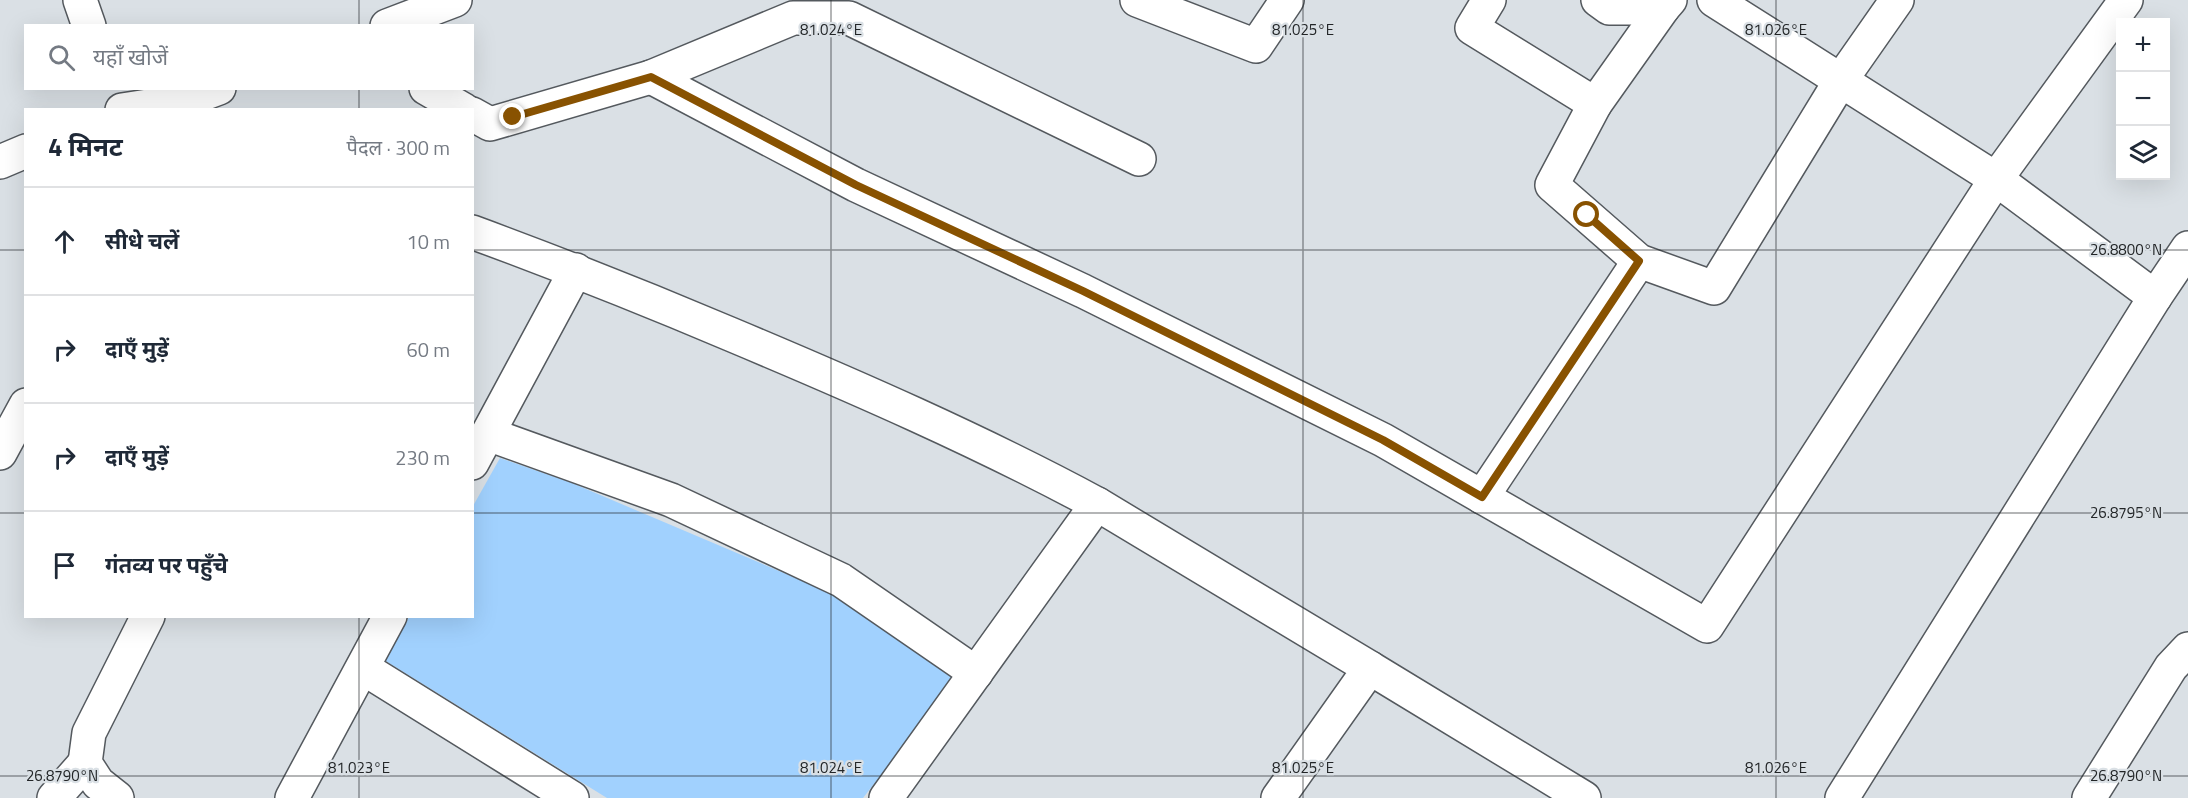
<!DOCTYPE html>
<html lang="hi">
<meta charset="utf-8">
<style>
:root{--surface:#fff;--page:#f2f2f3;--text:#1f2937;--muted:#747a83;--line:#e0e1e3}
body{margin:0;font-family:"Titillium Web","Noto Sans Devanagari",sans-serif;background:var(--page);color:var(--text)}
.controls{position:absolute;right:18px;top:18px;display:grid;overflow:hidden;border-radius:0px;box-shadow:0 6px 24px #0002}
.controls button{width:54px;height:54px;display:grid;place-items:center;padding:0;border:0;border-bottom:2px solid var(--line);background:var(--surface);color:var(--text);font:30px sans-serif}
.stop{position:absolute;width:18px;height:18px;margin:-14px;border:4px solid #885201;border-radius:50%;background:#fff}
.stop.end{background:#885201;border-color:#fff;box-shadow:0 2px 6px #0008}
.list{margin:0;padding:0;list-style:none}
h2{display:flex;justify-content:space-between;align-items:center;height:78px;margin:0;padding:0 24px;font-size:26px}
h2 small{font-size:20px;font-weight:400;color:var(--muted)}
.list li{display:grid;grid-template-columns:39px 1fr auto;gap:18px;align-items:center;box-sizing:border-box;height:108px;padding:0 24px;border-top:2px solid var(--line)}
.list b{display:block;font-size:22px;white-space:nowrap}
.list em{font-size:20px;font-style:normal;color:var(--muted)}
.icon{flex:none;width:33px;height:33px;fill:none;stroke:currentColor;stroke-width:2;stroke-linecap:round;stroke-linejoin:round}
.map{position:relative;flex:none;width:2188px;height:798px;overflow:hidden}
.search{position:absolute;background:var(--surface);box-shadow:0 6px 24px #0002;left:24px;top:24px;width:450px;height:66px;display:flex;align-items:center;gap:15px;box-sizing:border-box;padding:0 21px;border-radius:0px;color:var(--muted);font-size:22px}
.panel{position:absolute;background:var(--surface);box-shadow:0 6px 24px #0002;left:24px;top:108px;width:450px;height:510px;border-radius:0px}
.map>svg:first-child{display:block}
.green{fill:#a1d1fe}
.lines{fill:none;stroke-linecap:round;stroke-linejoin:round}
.minor-casing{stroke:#54595e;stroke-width:36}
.minor{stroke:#fff;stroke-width:33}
.route{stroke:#885201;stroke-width:8}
.ticks{fill:none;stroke:#222527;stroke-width:1.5;stroke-opacity:0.45}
.ticks-label{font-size:15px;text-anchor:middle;fill:#222527;stroke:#dae0e5;stroke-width:4.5;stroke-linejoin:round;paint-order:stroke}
</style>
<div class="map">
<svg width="2188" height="798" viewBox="0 0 2188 798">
<rect width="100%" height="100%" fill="#dae0e5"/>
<path class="green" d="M500,458L572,483L845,599L959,675L863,798H607L384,660L409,617L472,616L473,506Z"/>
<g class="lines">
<g class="minor-casing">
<g id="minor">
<path d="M80,0L89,26"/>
<path d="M1137,0L1256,46L1287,0"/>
<path d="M1489,0L1472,28L1595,104L1663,8"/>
<path d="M1598,0L1609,8H1663L1670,0"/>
<path d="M1714,0L1996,179L2155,297L2188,248"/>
<path d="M387,26L455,0"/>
<path d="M651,77L856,185L1083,291L1383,440L1707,626L1996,179L2126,0"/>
<path d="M426,88L464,110"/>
<path d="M1595,104L1552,185L1639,261L1714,288L1841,80L1897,0"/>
<path d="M122,110L187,100L219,88"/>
<path d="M472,114L490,124L651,77L793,18H849L1139,159"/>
<path d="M0,162L26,151"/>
<path d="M472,232C559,264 645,298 730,334C854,386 978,440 1097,504L886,798"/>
<path d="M488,434L671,500L841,580L976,673"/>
<path d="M0,453L26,405"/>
<path d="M472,463L576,270"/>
<path d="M1482,497L1639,261"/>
<path d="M1097,504L1370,668L1278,798"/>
<path d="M363,668L572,798"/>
<path d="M1370,668L1584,798"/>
<path d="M54,798L85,763"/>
<path d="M117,798L98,783L85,763L89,733L148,616"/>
<path d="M292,798L390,616"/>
<path d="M1842,798L2155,297"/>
<path d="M2089,798L2171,667L2188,649"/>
</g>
</g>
<use href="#minor" class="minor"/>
</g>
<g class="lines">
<path class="route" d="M513,117L651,77L856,185L1083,291L1383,440L1482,497L1639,261L1587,215"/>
</g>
<path class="ticks" d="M359,0V26M831,0V798M1303,0V798M1776,0V798M359,88V110M0,250H26M472,250H2188M0,513H26M472,513H2188M359,616V798M0,776H2188"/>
<g class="ticks-label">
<text x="831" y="35">81.024°E</text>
<text x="1303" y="35">81.025°E</text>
<text x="1776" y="35">81.026°E</text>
<text x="2126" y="255">26.8800°N</text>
<text x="2126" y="518">26.8795°N</text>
<text x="359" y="773">81.023°E</text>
<text x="831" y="773">81.024°E</text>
<text x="1303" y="773">81.025°E</text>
<text x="1776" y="773">81.026°E</text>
<text x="62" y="781">26.8790°N</text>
<text x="2126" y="781">26.8790°N</text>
</g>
</svg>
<div class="controls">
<button>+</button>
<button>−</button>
<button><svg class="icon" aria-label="layers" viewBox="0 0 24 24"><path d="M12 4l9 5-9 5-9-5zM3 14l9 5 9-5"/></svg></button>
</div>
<div class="stop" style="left:1587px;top:215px"></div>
<div class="stop end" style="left:513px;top:117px"></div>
<div class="search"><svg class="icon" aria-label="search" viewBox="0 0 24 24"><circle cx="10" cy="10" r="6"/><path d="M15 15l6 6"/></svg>यहाँ खोजें</div>
<section class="panel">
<h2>4 मिनट<small>पैदल · 300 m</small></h2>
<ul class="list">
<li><svg class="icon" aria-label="ahead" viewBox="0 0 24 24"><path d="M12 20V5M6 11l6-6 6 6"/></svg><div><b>सीधे चलें</b></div><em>10 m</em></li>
<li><svg class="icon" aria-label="right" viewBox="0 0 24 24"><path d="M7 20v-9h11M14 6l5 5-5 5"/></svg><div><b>दाएँ मुड़ें</b></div><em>60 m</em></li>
<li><svg class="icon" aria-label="right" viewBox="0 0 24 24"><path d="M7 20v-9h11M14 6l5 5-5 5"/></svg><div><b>दाएँ मुड़ें</b></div><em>230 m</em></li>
<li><svg class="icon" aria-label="arrive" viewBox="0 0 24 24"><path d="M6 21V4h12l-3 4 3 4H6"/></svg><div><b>गंतव्य पर पहुँचे</b></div></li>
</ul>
</section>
</div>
